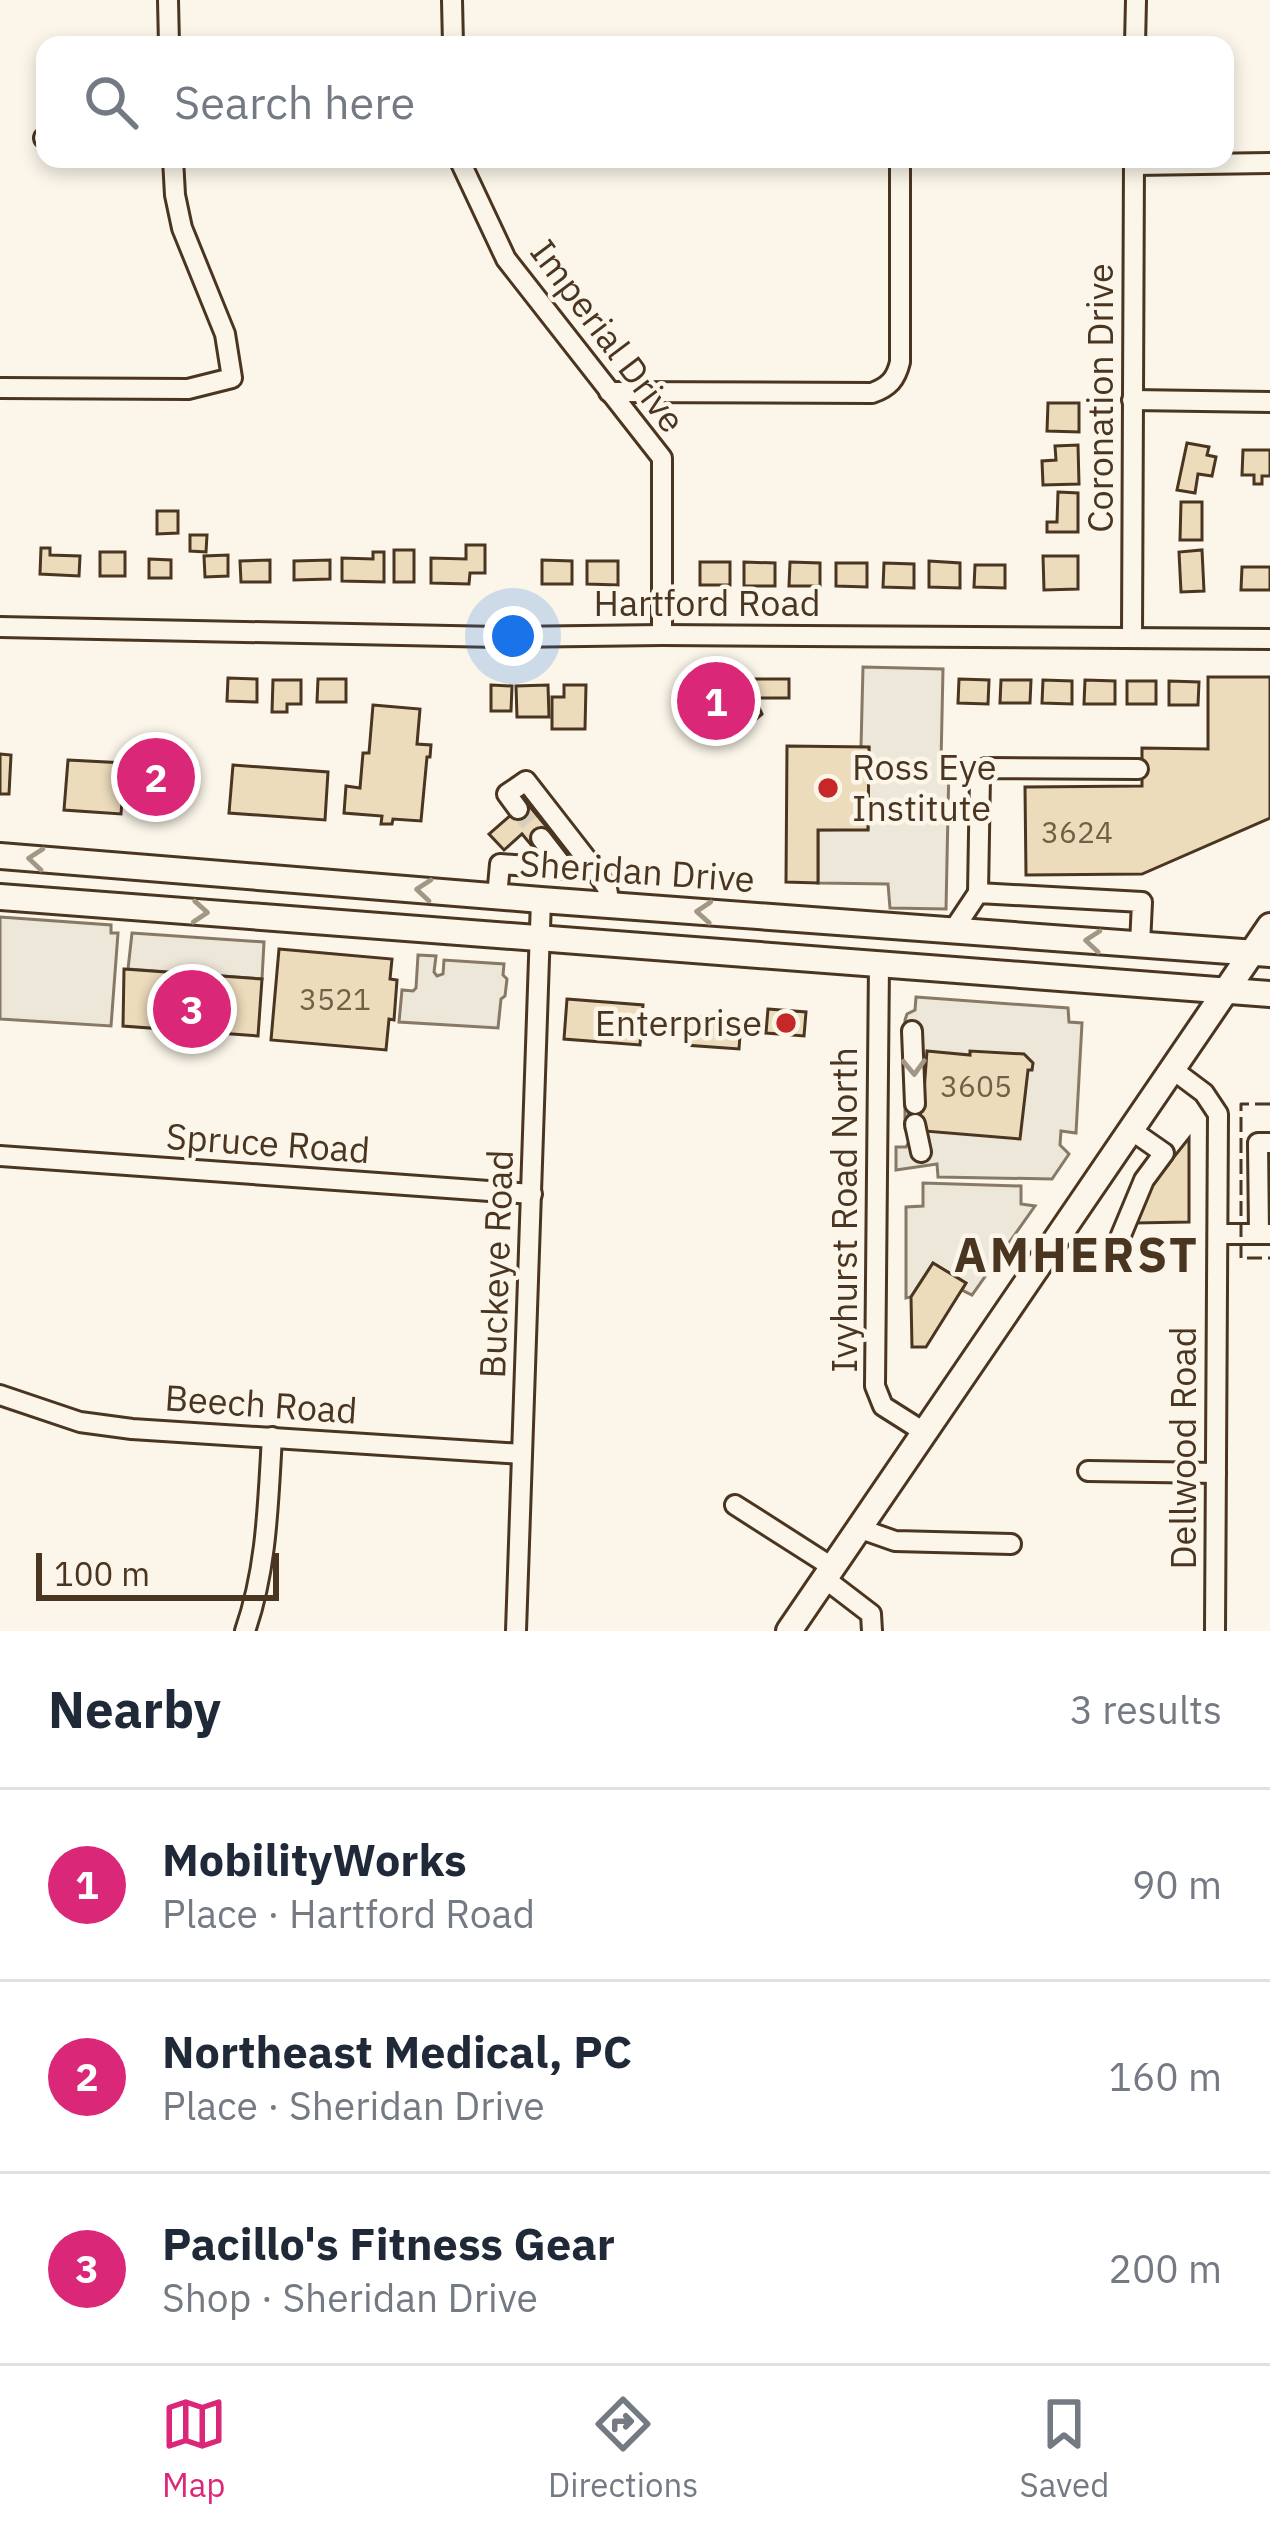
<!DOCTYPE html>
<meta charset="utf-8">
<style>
:root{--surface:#fff;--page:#f2f2f3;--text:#1f2937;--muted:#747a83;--line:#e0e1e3;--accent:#db2777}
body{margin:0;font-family:"IBM Plex Sans",sans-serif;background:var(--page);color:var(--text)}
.scale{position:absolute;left:36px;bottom:30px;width:243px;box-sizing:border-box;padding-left:12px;border:6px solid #4a3520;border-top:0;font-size:33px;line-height:42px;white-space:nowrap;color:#4a3520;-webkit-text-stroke:9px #fbf6e9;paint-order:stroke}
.you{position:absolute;left:513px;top:636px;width:42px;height:42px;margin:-30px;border:9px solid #fff;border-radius:50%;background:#1a73e8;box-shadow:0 0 0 18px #1a73e833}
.badge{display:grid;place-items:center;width:78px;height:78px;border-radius:50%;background:var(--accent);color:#fff;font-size:39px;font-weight:700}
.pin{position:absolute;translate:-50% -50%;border:6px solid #fff;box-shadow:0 3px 12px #0006}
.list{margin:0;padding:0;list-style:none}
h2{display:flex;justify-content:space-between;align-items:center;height:156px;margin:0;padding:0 48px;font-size:51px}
h2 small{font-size:39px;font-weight:400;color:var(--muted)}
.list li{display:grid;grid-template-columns:78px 1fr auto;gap:36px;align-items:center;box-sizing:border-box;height:192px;padding:0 48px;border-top:3px solid var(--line)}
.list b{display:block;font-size:45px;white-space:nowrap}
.list p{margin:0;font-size:39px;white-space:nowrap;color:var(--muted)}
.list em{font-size:39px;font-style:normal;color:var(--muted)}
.icon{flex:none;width:66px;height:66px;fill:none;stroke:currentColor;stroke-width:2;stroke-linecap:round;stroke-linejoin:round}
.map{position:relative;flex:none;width:1270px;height:1631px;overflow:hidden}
.search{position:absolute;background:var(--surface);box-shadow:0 6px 18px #0003;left:36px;right:36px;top:36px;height:132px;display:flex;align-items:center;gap:30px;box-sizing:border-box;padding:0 42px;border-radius:24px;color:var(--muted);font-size:45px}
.sheet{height:732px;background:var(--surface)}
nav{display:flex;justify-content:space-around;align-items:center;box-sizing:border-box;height:168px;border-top:3px solid var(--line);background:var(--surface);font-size:33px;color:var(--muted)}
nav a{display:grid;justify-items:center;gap:6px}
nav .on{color:var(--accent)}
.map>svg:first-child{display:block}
.parking{fill:#ede7d9;stroke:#887966;stroke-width:3}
.building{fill:#ecdcbc;stroke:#4a3520;stroke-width:3}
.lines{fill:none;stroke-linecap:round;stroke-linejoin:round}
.minor-tunnel{stroke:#d8cfc1;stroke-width:18;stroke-dasharray:18 9;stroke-linecap:butt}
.minor-casing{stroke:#4a3520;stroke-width:24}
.major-casing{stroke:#4a3520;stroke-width:30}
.minor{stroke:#fbf6e9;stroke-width:18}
.major{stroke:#fbf6e9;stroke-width:24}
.fence{stroke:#4a3520;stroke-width:3;stroke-dasharray:15 6;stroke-linecap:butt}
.oneway{stroke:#a29684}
.poi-dot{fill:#c62828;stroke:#fbf6e9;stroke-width:4.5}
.labels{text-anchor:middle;stroke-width:9;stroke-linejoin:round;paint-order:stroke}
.number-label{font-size:30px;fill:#725f47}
.street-label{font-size:36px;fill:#4a3520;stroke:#fbf6e9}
.poi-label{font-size:36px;fill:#4a3520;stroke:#fbf6e9;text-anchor:start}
.district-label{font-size:48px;font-weight:bold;letter-spacing:3px;fill:#4a3520;stroke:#fbf6e9}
</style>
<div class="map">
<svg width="1270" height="1631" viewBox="0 0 1270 1631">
<rect width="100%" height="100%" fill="#fbf6e9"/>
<g class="parking">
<path d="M863,667L943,669L941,763L949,764L946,909L890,908L888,884L818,883V830L868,829L869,748L861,747Z"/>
<path d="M0,917L111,925V933H118L111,1026L0,1019Z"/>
<path d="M132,933L264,942L262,979L128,969Z"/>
<path d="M418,955L436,956L434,972L437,976L443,974L444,960L504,964L503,975L507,979L505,996L501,999L498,1028L399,1022L402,990L413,991L416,988Z"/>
<path d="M916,997L1068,1008L1069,1022L1082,1023L1076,1133L1061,1131L1060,1145L1069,1154L1052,1179L938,1177L937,1164L896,1170V1147H906L910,1140L905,1129V1020L907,1014L915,1010Z"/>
<path d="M923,1183L1021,1186V1204L1035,1206L972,1295L962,1290L966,1283L933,1263L911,1297L906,1298V1207L923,1206Z"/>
</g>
<g class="building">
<path d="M1048,403H1079V432L1047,431Z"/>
<path d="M1187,443L1209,447L1207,455L1216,457L1212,476L1198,474L1195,493L1177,490Z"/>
<path d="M1078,445L1079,484L1043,485L1042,461L1056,460L1055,446Z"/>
<path d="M1243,450H1270V476H1262V484H1254V475H1242Z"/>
<path d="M1058,492L1078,493V532H1047V522H1057Z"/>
<path d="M1181,502H1202V540H1180Z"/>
<path d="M157,511H178V533L157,534Z"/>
<path d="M190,535H207L206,552L190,551Z"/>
<path d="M466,545H485V573H470L469,584L431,583V558L466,559Z"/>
<path d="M41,548H50V555L80,556L79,576L40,574Z"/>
<rect x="394" y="550" width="20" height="32"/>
<path d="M1202,550L1204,591L1181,592L1179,552Z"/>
<rect x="100" y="552" width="25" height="24"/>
<path d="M373,552H384V582L342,581V558L373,559Z"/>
<path d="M228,555V576L205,577L204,556Z"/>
<path d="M1043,556H1078V589L1044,590Z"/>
<path d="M149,559L171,560V578H149Z"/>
<path d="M270,560V582H241L240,561Z"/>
<path d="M330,560V579L294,580V561Z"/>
<path d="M542,560L572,561V584H542Z"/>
<path d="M587,561H618V585L587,584Z"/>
<path d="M929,561L960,563V588L929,587Z"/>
<rect x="700" y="562" width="30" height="23"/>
<path d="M744,562L775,563V586H744Z"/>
<path d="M790,562L820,563V586H789Z"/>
<path d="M836,563H867V587L836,586Z"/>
<path d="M884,563L914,564V588L883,587Z"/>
<path d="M975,565H1005V588L974,587Z"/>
<path d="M1242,567H1270V590H1241Z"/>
<path d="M1208,677H1270V818L1142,874L1026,875L1025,787L1142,786V748L1208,749Z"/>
<path d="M228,678L257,679V702L227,701Z"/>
<path d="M318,679H346V702H317Z"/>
<path d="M737,679H789V698H755L762,714L755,720L745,713H677L678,683L737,684Z"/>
<path d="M959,679L989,680L988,704L958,703Z"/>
<path d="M273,680H301V704H287V712H272Z"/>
<path d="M1001,680H1031L1030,703H1000Z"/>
<path d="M1043,680L1072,681V704L1042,703Z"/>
<path d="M1085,680L1115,681V704H1084Z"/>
<rect x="1127" y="681" width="29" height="23"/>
<path d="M1169,681L1199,682L1198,705H1169Z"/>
<path d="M491,685L512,686L511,711H491Z"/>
<path d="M548,685L549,717H517L516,686Z"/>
<path d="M564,685H586L585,729H552V697H564Z"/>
<path d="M373,705L420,709L417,744L431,745L430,757H427L421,821L393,819L392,824H381L382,816L344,813L346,786L360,788L363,753H369Z"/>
<path d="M787,746L869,747L868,830H818V883L786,882Z"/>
<path d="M0,754L11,755L9,794H0Z"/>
<path d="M131,755L183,760L180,797L163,796L162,805L152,804V796L128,794Z"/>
<path d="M68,760L125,763L121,814L64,810Z"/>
<path d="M233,765L328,772L325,820L229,813Z"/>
<path d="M526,802L550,831L532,846L522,834L504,850L489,834Z"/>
<path d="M279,949L392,959L390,979L397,980L394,1020L389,1019L386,1050L271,1040Z"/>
<path d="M124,969L262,979L258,1036L123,1026Z"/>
<path d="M567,999L643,1005L640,1045L564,1039Z"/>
<path d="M768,1009L806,1012L804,1036L766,1033Z"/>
<path d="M688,1016L741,1021L739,1049L685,1045Z"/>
<path d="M927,1051L970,1055V1051L1024,1054L1033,1063L1032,1070H1028L1020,1139L924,1131L925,1125L908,1123L910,1104L923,1105Z"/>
<path d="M1189,1138V1222L1135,1223L1150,1187Z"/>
<path d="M933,1263L966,1283L926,1347H912L911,1297Z"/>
</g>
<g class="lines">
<path class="minor-tunnel" d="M518,809L541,838"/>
<g class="minor-casing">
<g id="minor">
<path d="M168,0L169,45"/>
<path d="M452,0L453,45"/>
<path d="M1135,45L1136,0"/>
<path d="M44,138H45"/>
<path d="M459,159L506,259L662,458V635"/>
<path d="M1134,165L1270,163"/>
<path d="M0,388L188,389L232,378L225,334L182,228L175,195L173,159"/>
<path d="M609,392L872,393C889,387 896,379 900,362V159"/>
<path d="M1132,400L1270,402"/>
<path d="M0,627L499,637L662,635L1270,639"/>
<path d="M1132,637L1134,159"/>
<path d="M518,809L507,794L526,781L596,871"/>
<path d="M541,838L565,869"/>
<path d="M978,893L980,775L986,768L1138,769"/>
<path d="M497,897L500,864L596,871L607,888L610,905"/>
<path d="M954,929L978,893L1142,902L1140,944"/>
<path d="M879,964L875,1386L883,1406L924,1432"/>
<path d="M912,1031L915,1104"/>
<path d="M1172,1069L1204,1093L1218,1114L1215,1631"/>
<path d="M915,1124L921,1152"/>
<path d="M0,1156L532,1194"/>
<path d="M1218,1234H1270"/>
<path d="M1259,1234L1258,1143H1270"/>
<path d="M1119,1240L1144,1180L1164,1153L1131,1130"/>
<path d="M0,1395L80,1422L132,1429L522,1454"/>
<path d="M1088,1471L1216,1473"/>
<path d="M735,1505L832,1567"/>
<path d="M858,1528L895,1541L1011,1544"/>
<path d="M824,1578L871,1614L872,1631"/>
<path d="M245,1631C267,1568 268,1503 272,1437"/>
<path d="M516,1631L541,900"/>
</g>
</g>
<g class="major-casing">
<g id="major">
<path d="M0,856L541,900L1270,954"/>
<path d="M0,897L1270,994"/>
<path d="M789,1631L1270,926"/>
</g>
</g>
<use href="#minor" class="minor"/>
<use href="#major" class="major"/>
<path class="fence" d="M1270,1104H1241V1258H1270"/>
</g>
<defs><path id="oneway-chevron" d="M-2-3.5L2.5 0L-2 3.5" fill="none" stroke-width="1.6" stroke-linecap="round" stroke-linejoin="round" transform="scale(3)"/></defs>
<g class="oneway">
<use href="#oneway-chevron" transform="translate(36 859) rotate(-175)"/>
<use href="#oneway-chevron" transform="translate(424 890) rotate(-175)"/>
<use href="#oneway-chevron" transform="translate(200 912) rotate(4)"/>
<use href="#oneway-chevron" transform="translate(704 912) rotate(-176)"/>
<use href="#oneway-chevron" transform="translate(1093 941) rotate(-175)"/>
<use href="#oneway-chevron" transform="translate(914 1067) rotate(88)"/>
</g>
<g class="poi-dot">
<circle cx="828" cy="788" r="12"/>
<circle cx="786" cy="1023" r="12"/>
</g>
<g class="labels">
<g class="number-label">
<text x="1077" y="843">3624</text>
<text x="335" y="1010">3521</text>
<text x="976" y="1097">3605</text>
</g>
<g class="street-label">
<text transform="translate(608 336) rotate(53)" y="13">Imperial Drive</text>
<text transform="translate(1100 398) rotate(-90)" y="13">Coronation Drive</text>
<text x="707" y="616">Hartford Road</text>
<text transform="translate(637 871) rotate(4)" y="13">Sheridan Drive</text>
<text transform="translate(268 1143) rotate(4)" y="13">Spruce Road</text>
<text transform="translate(844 1210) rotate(-90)" y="13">Ivyhurst Road North</text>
<text transform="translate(496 1264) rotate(-88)" y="13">Buckeye Road</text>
<text transform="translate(261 1404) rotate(4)" y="13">Beech Road</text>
<text transform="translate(1183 1448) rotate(-90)" y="13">Dellwood Road</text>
</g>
<g class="poi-label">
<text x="852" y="780">Ross Eye<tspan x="852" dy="41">Institute</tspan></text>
<text x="762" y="1036" text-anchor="end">Enterprise</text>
</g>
<g class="district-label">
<text x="1077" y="1272">AMHERST</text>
</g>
</g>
</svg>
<div class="scale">100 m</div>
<div class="you"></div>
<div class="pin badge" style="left:716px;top:701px">1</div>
<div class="pin badge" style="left:156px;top:777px">2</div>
<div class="pin badge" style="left:192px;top:1009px">3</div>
<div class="search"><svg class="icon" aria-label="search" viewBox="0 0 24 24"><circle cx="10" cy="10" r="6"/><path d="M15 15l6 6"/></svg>Search here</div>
</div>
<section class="sheet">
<h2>Nearby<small>3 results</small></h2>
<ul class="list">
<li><span class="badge">1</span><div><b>MobilityWorks</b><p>Place · Hartford Road</p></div><em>90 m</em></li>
<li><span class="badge">2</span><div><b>Northeast Medical, PC</b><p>Place · Sheridan Drive</p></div><em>160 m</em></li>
<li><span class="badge">3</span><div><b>Pacillo's Fitness Gear</b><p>Shop · Sheridan Drive</p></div><em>200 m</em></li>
</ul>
</section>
<nav>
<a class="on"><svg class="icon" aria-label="map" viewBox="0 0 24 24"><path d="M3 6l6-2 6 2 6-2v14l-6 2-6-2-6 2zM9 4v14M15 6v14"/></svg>Map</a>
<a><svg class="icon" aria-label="directions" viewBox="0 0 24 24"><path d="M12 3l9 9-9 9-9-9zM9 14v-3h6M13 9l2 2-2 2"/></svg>Directions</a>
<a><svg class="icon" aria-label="saved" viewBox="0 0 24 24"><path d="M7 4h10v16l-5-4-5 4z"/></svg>Saved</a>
</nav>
